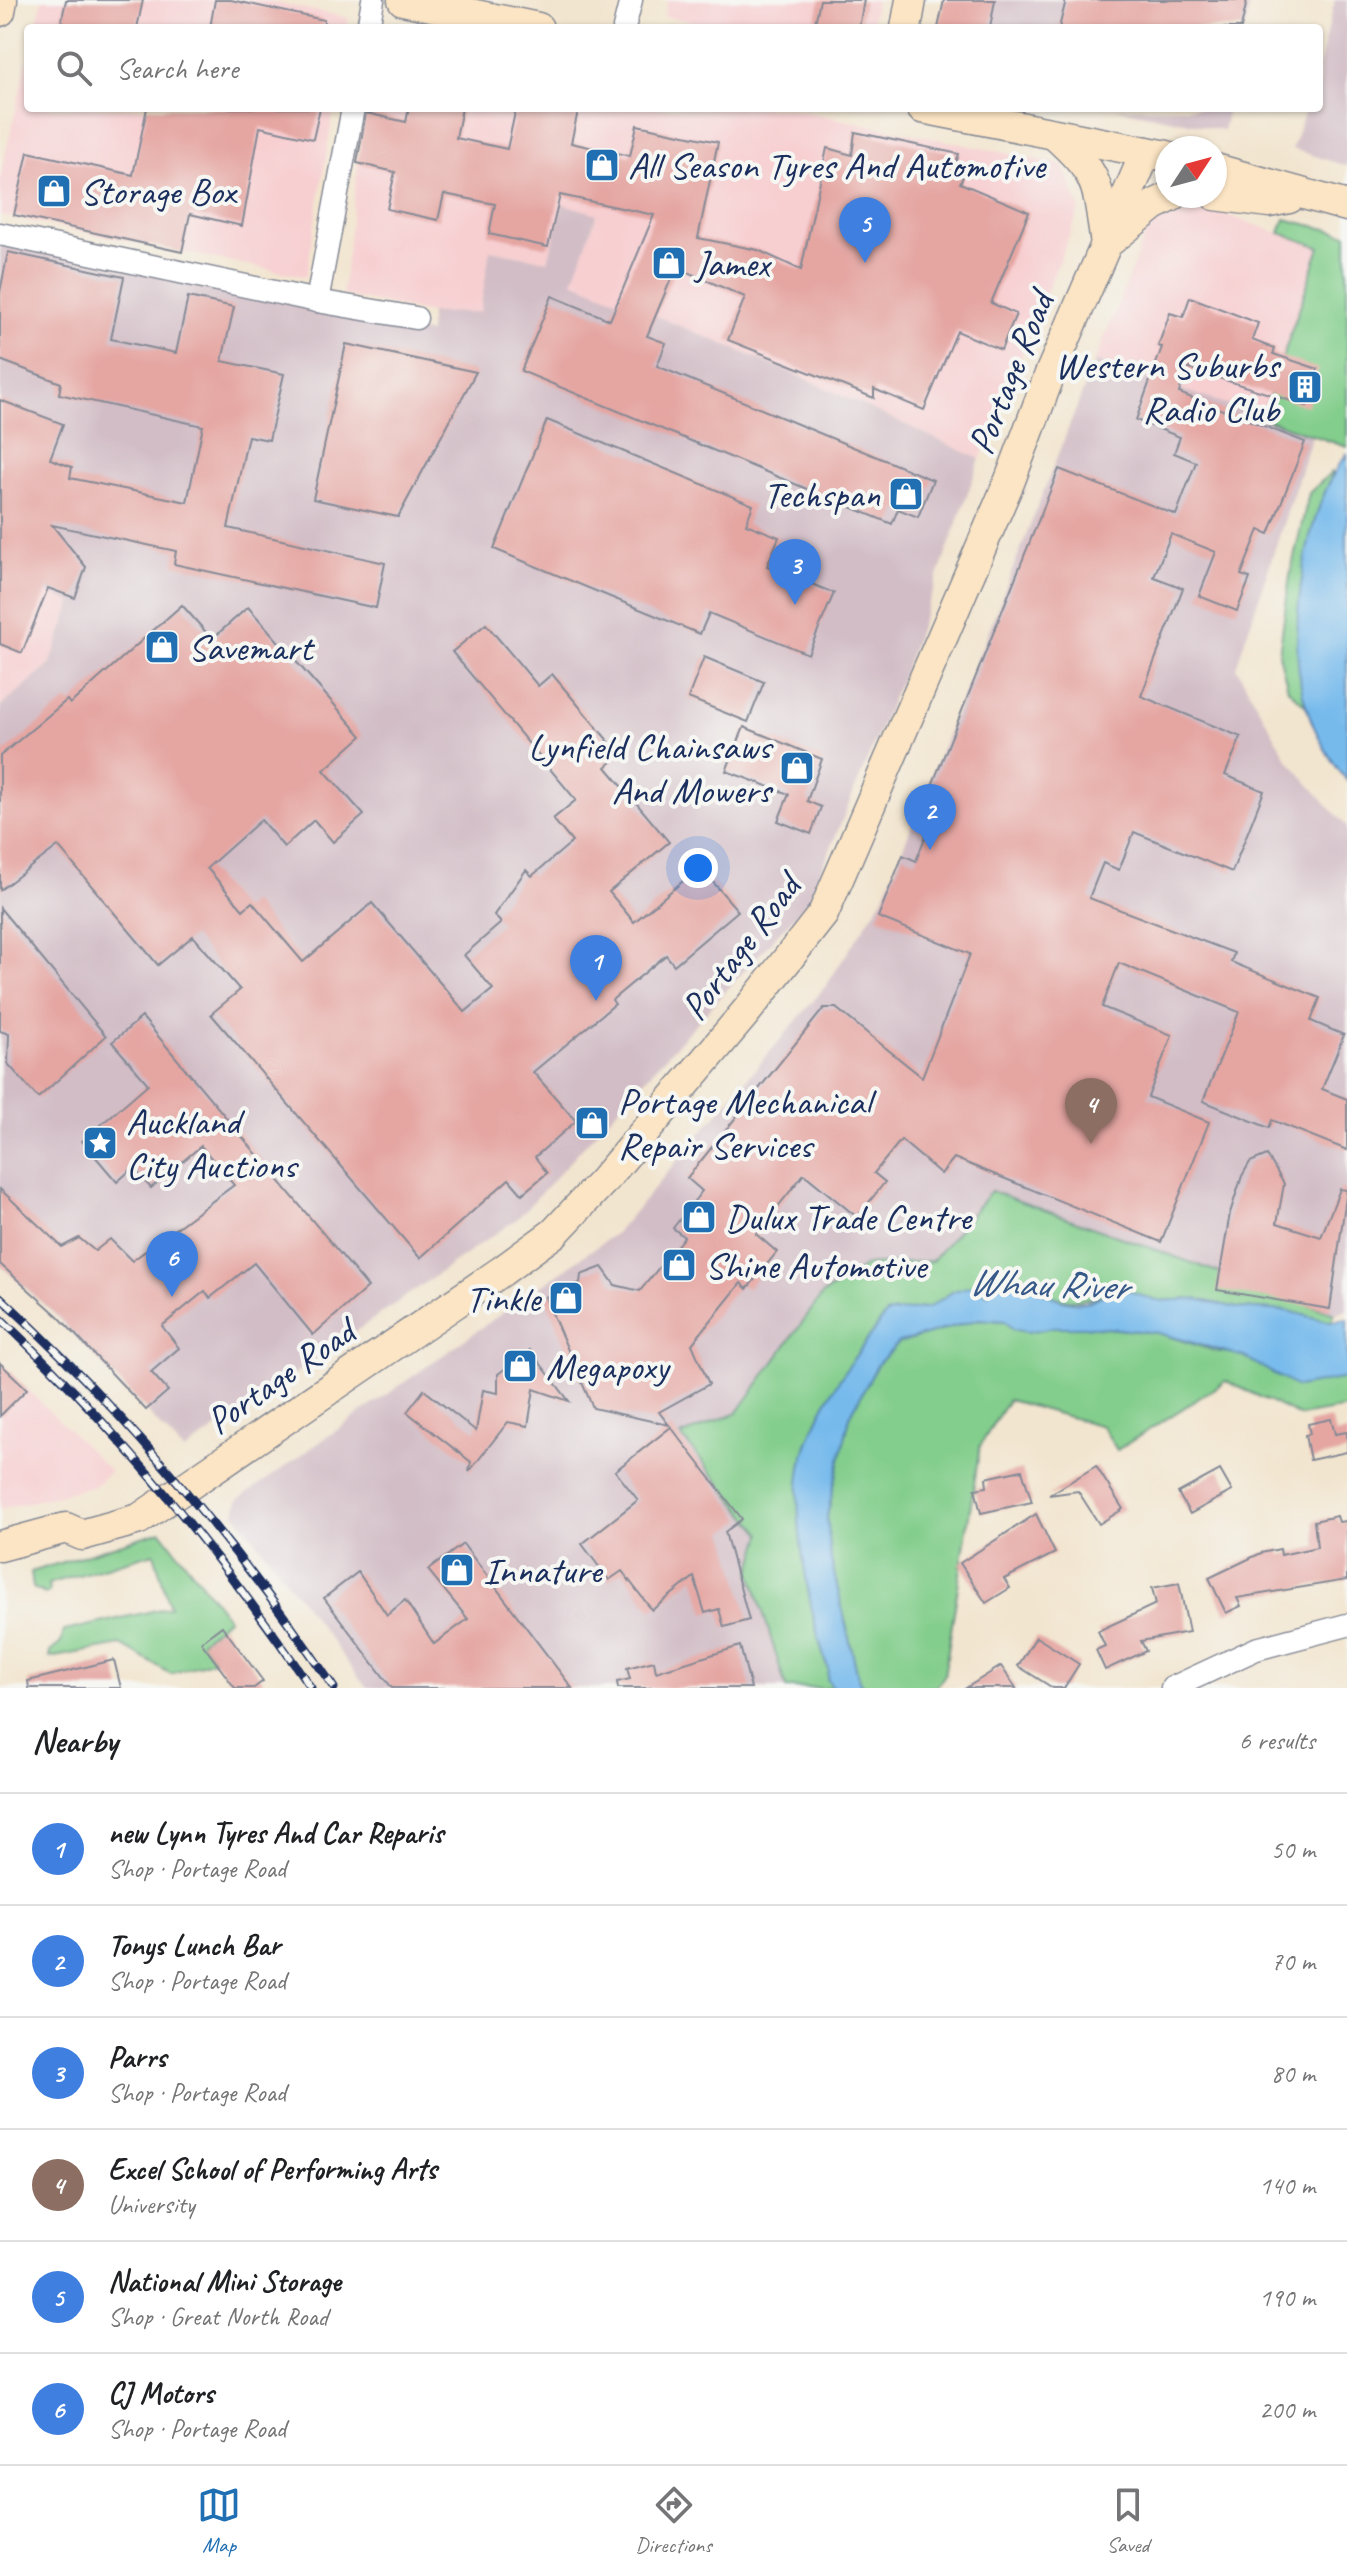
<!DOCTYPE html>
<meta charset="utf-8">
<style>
:root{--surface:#fff;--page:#f6f6f6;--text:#202124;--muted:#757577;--line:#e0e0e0;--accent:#1f6fb2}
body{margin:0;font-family:Caveat,sans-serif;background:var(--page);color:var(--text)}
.compass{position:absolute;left:1155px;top:136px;width:72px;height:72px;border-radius:50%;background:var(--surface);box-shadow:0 2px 6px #0004;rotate:54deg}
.you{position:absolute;left:698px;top:868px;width:28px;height:28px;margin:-20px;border:6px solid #fff;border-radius:50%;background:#1a73e8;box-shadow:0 0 0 12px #1a73e833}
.badge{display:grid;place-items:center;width:52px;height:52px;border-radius:50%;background:var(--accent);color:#fff;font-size:26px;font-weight:700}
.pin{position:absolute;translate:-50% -66px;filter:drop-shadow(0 2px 4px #0008)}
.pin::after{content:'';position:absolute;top:42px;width:28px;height:24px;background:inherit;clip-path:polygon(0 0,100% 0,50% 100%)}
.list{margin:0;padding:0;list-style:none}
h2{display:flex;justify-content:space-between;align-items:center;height:104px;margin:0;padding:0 32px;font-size:34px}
h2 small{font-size:26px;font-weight:400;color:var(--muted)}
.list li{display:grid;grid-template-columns:52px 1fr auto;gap:24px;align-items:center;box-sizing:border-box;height:112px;padding:0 32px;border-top:2px solid var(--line)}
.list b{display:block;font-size:30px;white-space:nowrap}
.list p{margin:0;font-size:26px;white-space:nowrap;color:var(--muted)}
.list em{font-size:26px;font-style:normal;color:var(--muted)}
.icon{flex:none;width:44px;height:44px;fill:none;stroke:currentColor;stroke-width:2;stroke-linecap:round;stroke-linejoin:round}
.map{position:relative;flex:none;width:1347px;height:1688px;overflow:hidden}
.search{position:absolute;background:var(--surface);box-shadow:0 2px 6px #0004;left:24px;right:24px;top:24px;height:88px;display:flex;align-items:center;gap:20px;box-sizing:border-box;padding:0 28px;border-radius:8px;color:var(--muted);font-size:30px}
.sheet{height:776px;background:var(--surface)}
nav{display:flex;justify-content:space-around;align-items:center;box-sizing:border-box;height:112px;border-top:2px solid var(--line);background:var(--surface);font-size:22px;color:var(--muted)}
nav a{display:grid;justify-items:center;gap:4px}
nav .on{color:var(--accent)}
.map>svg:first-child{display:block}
.built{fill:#f7cfd1}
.industrial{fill:#d2bdc6}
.green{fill:#83ce8c;stroke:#4f7e75;stroke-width:2}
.water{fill:#76baec;stroke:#4874a5;stroke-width:2}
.building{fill:#e5a6a2}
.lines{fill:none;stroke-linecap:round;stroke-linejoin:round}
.street-casing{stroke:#868a96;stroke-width:25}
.secondary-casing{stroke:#868a96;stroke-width:33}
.street{stroke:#fff;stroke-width:22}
.secondary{stroke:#fce5c4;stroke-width:30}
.rail-casing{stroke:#1b2f5e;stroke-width:9}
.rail{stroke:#f6f6f2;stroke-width:6;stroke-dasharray:18;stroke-linecap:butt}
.labels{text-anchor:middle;stroke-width:8;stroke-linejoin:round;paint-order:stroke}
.poi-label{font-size:38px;fill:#1b2f5e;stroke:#f6f6f2;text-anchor:start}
.street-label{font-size:38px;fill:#1b2f5e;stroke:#f6f6f2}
.water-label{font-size:40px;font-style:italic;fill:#365989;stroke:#f6f6f2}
</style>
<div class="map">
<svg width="1347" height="1688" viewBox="0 0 1347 1688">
<rect width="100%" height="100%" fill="#f6f6f2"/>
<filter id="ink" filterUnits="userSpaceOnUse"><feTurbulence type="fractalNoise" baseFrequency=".0125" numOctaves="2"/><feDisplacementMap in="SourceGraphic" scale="16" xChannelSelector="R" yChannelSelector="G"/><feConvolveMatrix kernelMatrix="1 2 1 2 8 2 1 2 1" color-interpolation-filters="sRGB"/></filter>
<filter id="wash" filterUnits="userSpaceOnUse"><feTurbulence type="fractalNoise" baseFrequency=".006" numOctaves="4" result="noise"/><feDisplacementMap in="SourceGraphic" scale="32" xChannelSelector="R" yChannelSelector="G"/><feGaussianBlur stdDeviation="1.8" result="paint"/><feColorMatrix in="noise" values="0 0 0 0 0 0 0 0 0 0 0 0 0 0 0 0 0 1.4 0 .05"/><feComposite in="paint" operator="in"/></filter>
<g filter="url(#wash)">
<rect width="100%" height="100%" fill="#f2e5cf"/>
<g class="built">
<path d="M43,0H262L349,18L347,28H35Z"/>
<path d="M668,0H876L870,28H726L664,16Z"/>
<path d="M28,56V108H334L306,277L0,215V178Z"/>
<path d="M365,108H787L1063,165L1080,208L980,459L797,375L572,281L597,215L563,204L548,261L491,250L480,312L430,313L342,295Z"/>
<path d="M1209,209L1320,247L1262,418L1095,361L1150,223Z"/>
<path d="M0,574L72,601L50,665L0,707Z"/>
<path d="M0,1362L110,1471L95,1486L0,1509Z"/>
</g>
<g class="industrial">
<path d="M944,0H1250L1245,28H938Z"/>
<path d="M1335,0H1347V166L1292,149L1306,108H1319V67Z"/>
<path d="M1115,108H1228L1223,130Z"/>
<path d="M563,204L597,214L573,281L797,375L980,459L906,666L809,900L518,1218L184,1451L55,1315L0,1265V707L50,665L72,602L0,574V241L429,333L430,313L480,312L490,250L548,261Z"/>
<path d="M1095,361L1313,433L1236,667L1288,760L1347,827V1310L1335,1314L991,1191L932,1261L867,1265L822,1295L738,1412L681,1436L762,1535L751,1572L786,1688H367L235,1513L238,1500L617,1232L825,987L883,898Z"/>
</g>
<g class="green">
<path d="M1285,219L1347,234V447L1262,418L1320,247L1280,233Z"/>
<path d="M1333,471L1310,538L1303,695L1308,708L1288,689L1279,654L1290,575L1309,493Z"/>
<path d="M991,1191L1335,1314L1331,1322L1288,1311L1238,1308L1196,1299L1156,1301L1119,1287C1072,1309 1059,1302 1015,1276L987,1294L954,1291L929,1307L886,1314C853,1360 815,1407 802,1463C799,1476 801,1492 801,1506C802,1561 810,1616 828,1669V1679L833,1688H786L751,1572L762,1534L681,1436L738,1412L822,1295L867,1265L932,1261Z"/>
<path d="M979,1319L1005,1321L1013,1329L1027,1332L1053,1327H1097L1158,1333L1218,1352L1347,1348V1408L1300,1416L1226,1381L1117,1450L1102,1426L1008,1400L980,1446L944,1676L935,1688H864L859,1681L831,1560L827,1516L850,1416L877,1365L898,1343Z"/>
<path d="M161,1531L228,1618L201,1641L214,1660L171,1674L121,1645L49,1658L50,1652L61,1643L64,1631L170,1607L154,1553L48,1584L49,1592L45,1594L33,1588L31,1572Z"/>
</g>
<g class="water">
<path d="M1347,454V781C1327,756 1311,726 1303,695C1287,631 1305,505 1347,454Z"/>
<path d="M1015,1276C1035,1288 1065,1308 1089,1301C1099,1298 1109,1291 1119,1287L1156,1301L1196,1299L1238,1308L1288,1311L1331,1322L1347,1319V1378L1297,1387L1244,1357L1158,1333L1097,1327H1053L1027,1332L1013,1329L1005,1321L979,1319L898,1343L877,1365L850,1416L827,1516L831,1560L859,1681L864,1688H833L827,1679L828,1669C811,1619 790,1514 802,1463C815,1406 853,1360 886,1314L929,1307L954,1291L974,1285L987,1294L1001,1278Z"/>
</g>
<g id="blocks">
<g class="building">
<path d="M66,0H143L137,28H60Z"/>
<path d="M215,0H231L324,20L323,28H210Z"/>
<path d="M820,0H864L859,28H814Z"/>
<path d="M944,0H995L990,28H938Z"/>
<path d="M1066,0H1247L1241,28H1059Z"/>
<path d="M147,108H320L313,139L260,127L242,226L190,214L182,252L14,215L28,152L133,175Z"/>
<path d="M409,108H462L456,138L507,149L516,108L578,111L571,143L630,156L637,125L718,142L698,238L758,250L801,270L827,148L852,155L855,132L959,154L952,175L963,177L960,183L1029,212L991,303L1016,314L1001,350L957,331L924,410L874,389V398L728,340L745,297L676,267L647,336L666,343L657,366L933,480L918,517L898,509L892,524L521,371L552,296L610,320L654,215L560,195L548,247L489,234L495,204L444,194L438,220L387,209L395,172L357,163L366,113L406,122Z"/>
<path d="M8,252L124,277L111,339L176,353L188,297L234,307L222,361L284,374L269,440L248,436L228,528L385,563L376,608L174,564L176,551L52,525L86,567L75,598L48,588L22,653L0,644V400L63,424L50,459L72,467L70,478L187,502L203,426L59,394L61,383L0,360V292Z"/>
<path d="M1190,297L1258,323L1252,340L1275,349L1273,354L1318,369L1307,406L1187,368L1179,393L1305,442L1269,534L1259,530L1241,575L1250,578L1237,611L1199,596L1216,552L1171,534L1154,577L1183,588L1141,696L1241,737L1225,775L1264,791L1232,872L1134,832L1119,870L1103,863L1089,898L1234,953L1231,962L1320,998L1311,1021L1344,1035L1322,1089L1347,1099V1150L1272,1120L1269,1128L1203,1101L1239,1012L1119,963L1102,1007L1172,1035L1148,1097L1209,1122L1161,1242L954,1158L941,1174L901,1140L874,1173L885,1182L857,1217L804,1174L756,1234L777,1252L747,1289L741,1283L692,1344L709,1384L659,1412L669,1425L593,1408L545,1297L580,1283L581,1275L602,1267L615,1285L640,1291L684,1237L673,1228L702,1191L687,1178L824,1008H836L922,1077L970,954L878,917L903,855L916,861L940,798L929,793L1059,469L1176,515L1196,462L1174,453L1180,437L1136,420L1162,347L1158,346L1170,313L1183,317Z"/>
<path d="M346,344L476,372L398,517L313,499Z"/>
<path d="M547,420L753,505L746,524L779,537L767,566L834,593L808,654L709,613L700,634L494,549Z"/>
<path d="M182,605L212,639L248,607L362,736L324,770L364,815L333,842L314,820L284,847L261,820L207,868L243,910L252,902L303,962L372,903L465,1012L493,989L464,955L501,923L494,915L526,870L532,876L572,842L553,819L576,800L452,652L486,624L538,686L552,674L620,755L606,767L669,842L609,892L634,922L700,867L738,911L674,965L666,955L612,1000L615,1004L533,1072L576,1121L535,1157L547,1173L522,1194L509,1179L420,1258L211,1014L240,990L193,936L158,965L58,846L0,890V756L67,700L70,704Z"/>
<path d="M704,657L764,682L748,722L688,698Z"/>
<path d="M744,727L822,759L807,801L821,807L811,834L778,821L789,794L726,771Z"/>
<path d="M0,908L106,1036L38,1098L8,1064L9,1034L0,1031Z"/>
<path d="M142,1017L368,1287L313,1335L254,1263L210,1298L205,1291L162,1326L179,1348L151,1372L168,1391L146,1410L58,1316L0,1264V1189L62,1247L79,1238L95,1251L110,1239L132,1261L234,1185L201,1146L151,1188L133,1168L117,1182L82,1141L148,1084L112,1042Z"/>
<path d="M1267,1155L1284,1184L1277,1223L1321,1237L1340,1189L1347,1190L1330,1309L1217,1290L1230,1213L1242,1176L1250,1162Z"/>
<path d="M530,1350L569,1401L534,1389L528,1426L508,1422L469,1472L471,1462L407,1412L424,1390L476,1431L483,1390L498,1393V1374Z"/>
<path d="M0,1363L27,1389L0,1416Z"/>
<path d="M1331,1419L1335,1434L1347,1432V1452L1310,1460L1305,1435L1310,1434L1308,1424Z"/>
<path d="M671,1427L742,1519L725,1532L749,1620L724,1627L719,1609L705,1613L694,1577L652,1610L622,1571L609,1580L582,1544L638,1500L615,1471Z"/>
<path d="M1096,1466L1123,1509L1099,1524L1078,1491L1049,1495Z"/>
<path d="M1022,1470L1032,1502L981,1513L975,1489L987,1487L986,1478Z"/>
<path d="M1220,1470L1232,1491L1190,1514L1178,1493Z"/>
<path d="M1036,1514L1055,1553L1004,1579L1010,1588L986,1603L960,1563Z"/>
<path d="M1337,1516L1339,1522L1347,1521V1580L1237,1598L1241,1606L1226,1613L1209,1578L1261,1553L1280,1549L1281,1555L1317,1547L1314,1521Z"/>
<path d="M463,1544L572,1688H392L324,1598L358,1572L387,1615L405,1600L434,1644L468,1619L428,1570Z"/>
<path d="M1179,1583L1189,1632L1141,1641L1146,1651L1105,1670L1096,1650L1105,1646L1098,1631L1156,1604L1152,1588Z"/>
<path d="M222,1626L263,1681L254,1688H235L201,1642Z"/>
<path d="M1036,1637L1079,1664L1064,1688H1053L1018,1666Z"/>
<path d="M740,1646L751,1688H618L617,1682L630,1679L627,1668L654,1661L656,1672Z"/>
<path d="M114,1660L121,1688H29L28,1681Z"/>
<path d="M1001,1666L1016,1688H966Z"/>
</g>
</g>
</g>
<g filter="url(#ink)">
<use href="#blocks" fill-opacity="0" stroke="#868a96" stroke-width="2"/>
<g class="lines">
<g class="street-casing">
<g id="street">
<path d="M368,28L373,0"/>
<path d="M624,28L631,0"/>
<path d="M0,234L317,301L416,318"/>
<path d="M317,301L353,108"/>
<path d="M1172,1688L1256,1649L1347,1625"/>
</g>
</g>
<g class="secondary-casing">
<g id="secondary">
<path d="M403,0L538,28"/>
<path d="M0,11L2,0"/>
<path d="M906,28L911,0"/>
<path d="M922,108L1167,156"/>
<path d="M1055,135C1101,176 1097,185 1106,244"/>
<path d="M1215,169L1347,206"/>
<path d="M1215,195L1269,202L1289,198"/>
<path d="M1111,240L1154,205L1172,196"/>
<path d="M0,1546L66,1528L82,1535L139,1519L502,1271L554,1233L604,1180L746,1012L823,914L1010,480L1050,374L1146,152"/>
</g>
</g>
<use href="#street" class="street"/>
<use href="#secondary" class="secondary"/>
<g class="rail-casing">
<g id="rail">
<path d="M0,1297C127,1414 238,1546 334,1688"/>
<path d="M0,1318C118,1429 220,1554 311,1688"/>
</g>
</g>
<use href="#rail" class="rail"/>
</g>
</g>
<defs>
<g id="shop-square" transform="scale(1.8)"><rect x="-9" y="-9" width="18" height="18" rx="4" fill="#1f6fb2" stroke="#f6f6f2"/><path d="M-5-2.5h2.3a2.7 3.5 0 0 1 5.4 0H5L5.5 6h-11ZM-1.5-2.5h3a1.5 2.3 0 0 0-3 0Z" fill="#fff"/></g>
<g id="building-square" transform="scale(1.8)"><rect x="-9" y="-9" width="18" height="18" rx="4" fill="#1f6fb2" stroke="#f6f6f2"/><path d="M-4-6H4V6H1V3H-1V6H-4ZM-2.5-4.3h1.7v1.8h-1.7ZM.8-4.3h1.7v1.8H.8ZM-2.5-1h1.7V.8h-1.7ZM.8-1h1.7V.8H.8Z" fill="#fff"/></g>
<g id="sight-square" transform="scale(1.8)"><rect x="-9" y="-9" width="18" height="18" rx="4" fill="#1f6fb2" stroke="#f6f6f2"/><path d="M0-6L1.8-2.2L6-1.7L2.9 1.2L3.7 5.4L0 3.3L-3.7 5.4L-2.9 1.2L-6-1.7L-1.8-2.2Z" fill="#fff"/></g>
</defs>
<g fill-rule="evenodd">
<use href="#shop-square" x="602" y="165"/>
<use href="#shop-square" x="54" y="191"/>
<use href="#shop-square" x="669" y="263"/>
<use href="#building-square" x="1305" y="387"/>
<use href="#shop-square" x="906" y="494"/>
<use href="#shop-square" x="162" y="647"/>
<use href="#shop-square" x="797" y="768"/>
<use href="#shop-square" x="592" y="1123"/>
<use href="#sight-square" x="100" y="1143"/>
<use href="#shop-square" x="699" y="1217"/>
<use href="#shop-square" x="679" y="1265"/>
<use href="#shop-square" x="566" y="1298"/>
<use href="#shop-square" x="520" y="1366"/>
<use href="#shop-square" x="457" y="1570"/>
</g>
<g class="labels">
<g class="poi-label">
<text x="628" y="178">All Season Tyres And Automotive</text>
<text x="80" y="204">Storage Box</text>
<text x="695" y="276">Jamex</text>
<text x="1279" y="378" text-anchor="end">Western Suburbs<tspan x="1279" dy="44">Radio Club</tspan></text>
<text x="880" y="507" text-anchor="end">Techspan</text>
<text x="188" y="660">Savemart</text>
<text x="771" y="759" text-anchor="end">Lynfield Chainsaws<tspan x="771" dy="44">And Mowers</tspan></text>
<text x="618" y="1114">Portage Mechanical<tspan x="618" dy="44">Repair Services</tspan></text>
<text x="126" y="1134">Auckland<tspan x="126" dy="44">City Auctions</tspan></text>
<text x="725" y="1230">Dulux Trade Centre</text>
<text x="705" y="1278">Shine Automotive</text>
<text x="540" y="1311" text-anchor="end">Tinkle</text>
<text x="546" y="1379">Megapoxy</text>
<text x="483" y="1583">Innature</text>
</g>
<g class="street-label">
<text transform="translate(1010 373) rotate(-68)" y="13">Portage Road</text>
<text transform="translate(740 947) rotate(-53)" y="13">Portage Road</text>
<text transform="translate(280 1376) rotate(-35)" y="13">Portage Road</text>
</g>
<g class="water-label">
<text transform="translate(1048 1283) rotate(2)" y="14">Whau River</text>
</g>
</g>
</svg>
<svg class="compass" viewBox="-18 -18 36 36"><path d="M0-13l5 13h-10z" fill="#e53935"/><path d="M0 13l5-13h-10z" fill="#757577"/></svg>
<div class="you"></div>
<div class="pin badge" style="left:596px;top:1001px;background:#3f7fe0">1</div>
<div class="pin badge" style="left:930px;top:850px;background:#3f7fe0">2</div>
<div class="pin badge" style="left:795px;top:605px;background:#3f7fe0">3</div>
<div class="pin badge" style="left:1091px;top:1144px;background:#8d6e63">4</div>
<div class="pin badge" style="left:865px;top:263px;background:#3f7fe0">5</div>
<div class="pin badge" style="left:172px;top:1297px;background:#3f7fe0">6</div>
<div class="search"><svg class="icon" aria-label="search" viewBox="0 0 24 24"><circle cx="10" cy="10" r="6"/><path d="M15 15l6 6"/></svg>Search here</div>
</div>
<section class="sheet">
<h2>Nearby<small>6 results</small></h2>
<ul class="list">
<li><span class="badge" style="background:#3f7fe0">1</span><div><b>new Lynn Tyres And Car Reparis</b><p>Shop · Portage Road</p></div><em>50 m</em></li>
<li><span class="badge" style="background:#3f7fe0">2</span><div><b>Tonys Lunch Bar</b><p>Shop · Portage Road</p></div><em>70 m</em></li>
<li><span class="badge" style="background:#3f7fe0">3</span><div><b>Parrs</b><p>Shop · Portage Road</p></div><em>80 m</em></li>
<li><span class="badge" style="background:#8d6e63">4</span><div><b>Excel School of Performing Arts</b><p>University</p></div><em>140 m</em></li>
<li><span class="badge" style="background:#3f7fe0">5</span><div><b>National Mini Storage</b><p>Shop · Great North Road</p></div><em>190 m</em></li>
<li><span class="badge" style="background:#3f7fe0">6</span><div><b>CJ Motors</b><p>Shop · Portage Road</p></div><em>200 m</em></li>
</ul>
</section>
<nav>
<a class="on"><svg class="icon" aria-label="map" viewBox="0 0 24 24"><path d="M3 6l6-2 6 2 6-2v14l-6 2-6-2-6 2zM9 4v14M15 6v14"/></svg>Map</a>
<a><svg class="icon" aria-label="directions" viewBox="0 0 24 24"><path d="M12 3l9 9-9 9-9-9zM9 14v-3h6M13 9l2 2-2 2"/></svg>Directions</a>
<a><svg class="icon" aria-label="saved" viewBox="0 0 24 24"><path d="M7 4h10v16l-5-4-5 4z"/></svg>Saved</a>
</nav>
